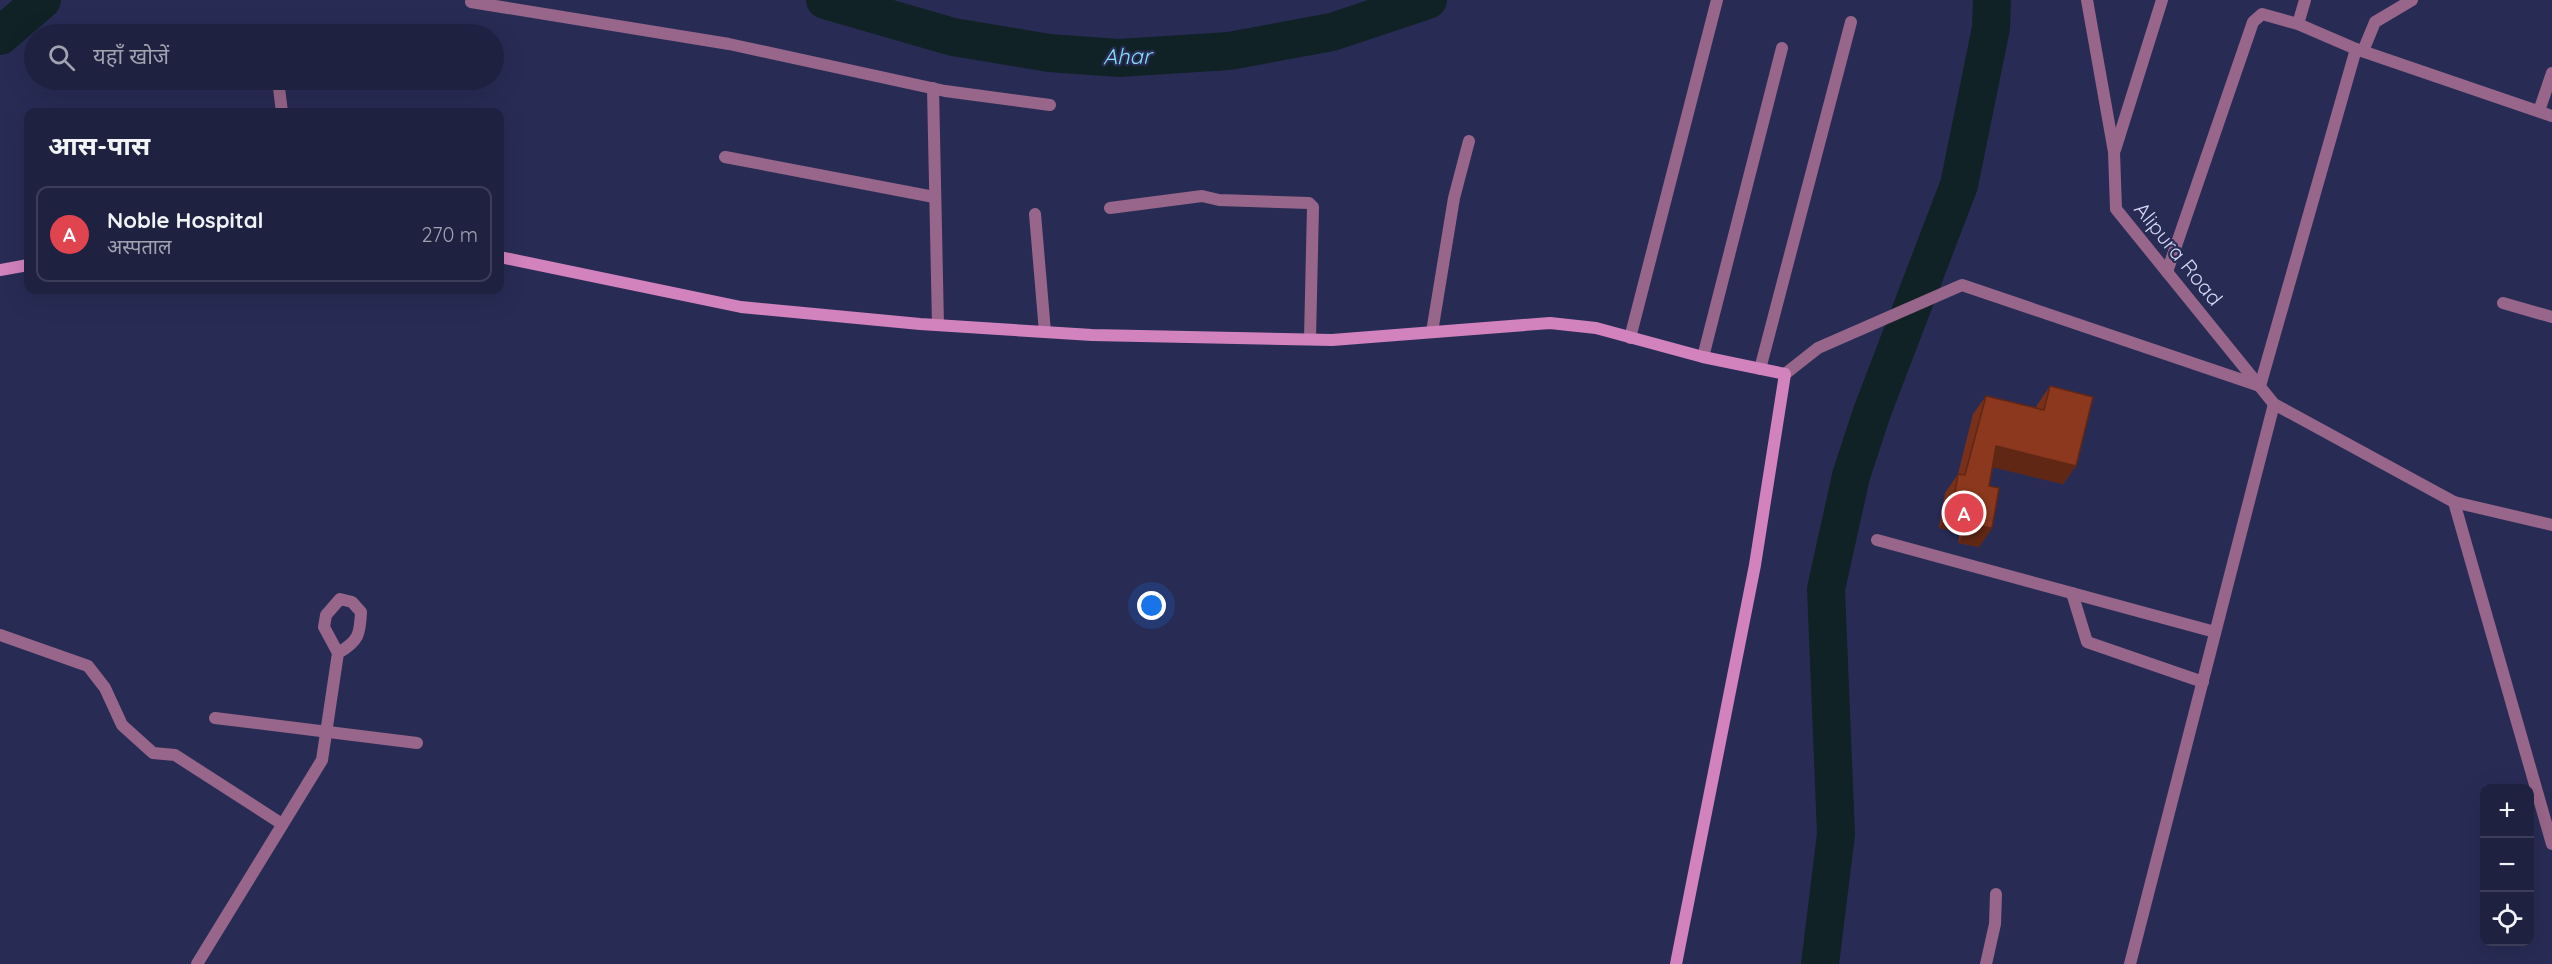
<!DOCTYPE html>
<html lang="hi">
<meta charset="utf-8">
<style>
:root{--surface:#1e2140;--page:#2b2e4b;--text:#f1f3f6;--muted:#a1a3b1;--line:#3c3e59;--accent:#d1b736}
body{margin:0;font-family:Quicksand,"Noto Sans Devanagari",sans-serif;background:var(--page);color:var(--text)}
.controls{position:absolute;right:18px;bottom:18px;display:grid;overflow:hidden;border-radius:12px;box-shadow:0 6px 24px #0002}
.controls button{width:54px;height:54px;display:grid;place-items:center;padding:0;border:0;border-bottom:2px solid var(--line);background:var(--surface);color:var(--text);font:30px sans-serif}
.you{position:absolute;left:1152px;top:606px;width:21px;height:21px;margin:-15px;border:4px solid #fff;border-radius:50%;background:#1a73e8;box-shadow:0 0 0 9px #1a73e833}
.badge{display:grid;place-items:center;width:39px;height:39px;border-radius:50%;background:var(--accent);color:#fff;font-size:20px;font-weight:700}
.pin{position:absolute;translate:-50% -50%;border:3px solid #fff;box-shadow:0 2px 6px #0006}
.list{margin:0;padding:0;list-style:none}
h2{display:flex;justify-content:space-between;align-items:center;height:78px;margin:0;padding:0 24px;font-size:26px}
h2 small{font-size:20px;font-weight:400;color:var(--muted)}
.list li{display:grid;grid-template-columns:39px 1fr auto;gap:18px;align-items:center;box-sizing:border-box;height:96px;margin:0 12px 12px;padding:0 12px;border:2px solid var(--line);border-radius:12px}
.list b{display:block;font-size:22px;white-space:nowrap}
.list p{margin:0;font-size:20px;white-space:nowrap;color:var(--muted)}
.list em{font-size:20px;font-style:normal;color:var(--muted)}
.icon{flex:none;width:33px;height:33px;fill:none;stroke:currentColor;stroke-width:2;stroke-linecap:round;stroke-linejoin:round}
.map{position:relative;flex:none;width:2552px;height:964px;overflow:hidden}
.search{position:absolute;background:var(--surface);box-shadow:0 6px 24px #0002;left:24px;top:24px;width:480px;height:66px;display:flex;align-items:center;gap:15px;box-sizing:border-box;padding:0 21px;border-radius:33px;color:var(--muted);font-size:22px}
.panel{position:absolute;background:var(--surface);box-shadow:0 6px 24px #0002;left:24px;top:108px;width:480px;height:186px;border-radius:12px}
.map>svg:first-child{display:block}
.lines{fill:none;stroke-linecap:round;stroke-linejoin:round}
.river{stroke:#112226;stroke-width:38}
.lane{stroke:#98668a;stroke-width:12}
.street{stroke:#98668a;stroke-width:12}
.secondary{stroke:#d282bd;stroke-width:12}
.wall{fill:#78301a}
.shaded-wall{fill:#612715}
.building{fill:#8b381e;stroke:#612715;stroke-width:1.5}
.labels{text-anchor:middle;stroke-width:4.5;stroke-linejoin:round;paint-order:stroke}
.street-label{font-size:21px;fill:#d2d7f2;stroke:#282c55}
.water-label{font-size:22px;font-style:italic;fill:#86def5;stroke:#282c55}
</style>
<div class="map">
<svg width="2552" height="964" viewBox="0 0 2552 964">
<rect width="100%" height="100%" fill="#282c55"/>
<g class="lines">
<g class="river">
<path d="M825,0L953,37L1049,53L1119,58L1229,51L1332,32L1428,0"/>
<path d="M0,36L42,0"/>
<path d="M1820,964L1836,834L1826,589L1851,476L1872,412L1959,185L1991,28L1992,0"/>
</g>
<g class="lane">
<path d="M2503,303L2552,317"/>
<path d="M1432,332L1454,198L1469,141"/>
<path d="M1785,374L1818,348L1962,285L2260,386"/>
</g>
<g class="street">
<path d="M2087,0L2114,152L2116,209L2274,404L2454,502L2552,844"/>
<path d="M471,2L729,44L945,91L1050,105"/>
<path d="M2356,49L2552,116"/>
<path d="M2363,51L2375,22L2412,0"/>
<path d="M278,80L282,112"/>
<path d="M933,88L938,325"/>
<path d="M2539,111L2552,73"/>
<path d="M2115,150L2162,0"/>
<path d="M725,157L934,197"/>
<path d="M1110,208L1202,196L1219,200L1309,203L1313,207L1310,339"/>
<path d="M1035,214L1045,332"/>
<path d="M2167,272L2253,22L2262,14L2298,24"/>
<path d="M1630,338L1717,0"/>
<path d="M1703,357L1782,48"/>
<path d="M1760,369L1851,22"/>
<path d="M2260,386L2356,49L2298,24L2305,0"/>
<path d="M2454,502L2552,525"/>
<path d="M1877,540L2215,632"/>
<path d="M2072,593L2087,642L2203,682"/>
<path d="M0,635L88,666L105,688L122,725L153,753L175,755L282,824"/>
<path d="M215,718L417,743"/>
<path d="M197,964L322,760L338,653L324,627L326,615L340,599L352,602L361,612C360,634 359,641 338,653"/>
<path d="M1986,964L1995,924L1996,894"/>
<path d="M2130,964L2274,404"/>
</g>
<g class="secondary">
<path d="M500,257L741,307L920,324L1092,335L1332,340L1550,323L1596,328L1703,357L1785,374L1755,565L1676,964"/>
<path d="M0,270L28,265"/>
</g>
</g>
<path class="wall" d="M2050,386L2076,466L2063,484L1993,467L1989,486L1992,528L1979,547L1958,543L1960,532L1939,528L1945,493L1958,474L1973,414L1986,396L2036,408L2037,405Z"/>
<g class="shaded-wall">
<path d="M1996,446L2076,466L2063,484L1983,465Z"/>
<path d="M1952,510L1973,513L1960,532L1939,528Z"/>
<path d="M1971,525L1992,528L1979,547L1958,543Z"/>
</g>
<path class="building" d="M2050,386L2093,397L2076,466L1996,446L1989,486L1999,488L1992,528L1971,525L1973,513L1952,510L1958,474L1965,475L1986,396L2044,410Z"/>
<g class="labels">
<g class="street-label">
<text transform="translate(2178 254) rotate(51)" y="7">Alipura Road</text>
</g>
<g class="water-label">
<text transform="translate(1127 56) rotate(-1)" y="8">Ahar</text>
</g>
</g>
</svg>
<div class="controls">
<button>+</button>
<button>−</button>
<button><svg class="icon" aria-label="locate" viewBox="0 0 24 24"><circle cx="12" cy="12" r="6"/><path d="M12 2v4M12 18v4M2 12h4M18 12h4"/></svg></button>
</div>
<div class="you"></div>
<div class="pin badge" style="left:1964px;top:513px;background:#e0444e">A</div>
<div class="search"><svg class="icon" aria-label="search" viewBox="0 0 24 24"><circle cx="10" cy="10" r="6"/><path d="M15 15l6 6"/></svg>यहाँ खोजें</div>
<section class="panel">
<h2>आस-पास<small></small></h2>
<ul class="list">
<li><span class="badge" style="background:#e0444e">A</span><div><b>Noble Hospital</b><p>अस्पताल</p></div><em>270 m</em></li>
</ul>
</section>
</div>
